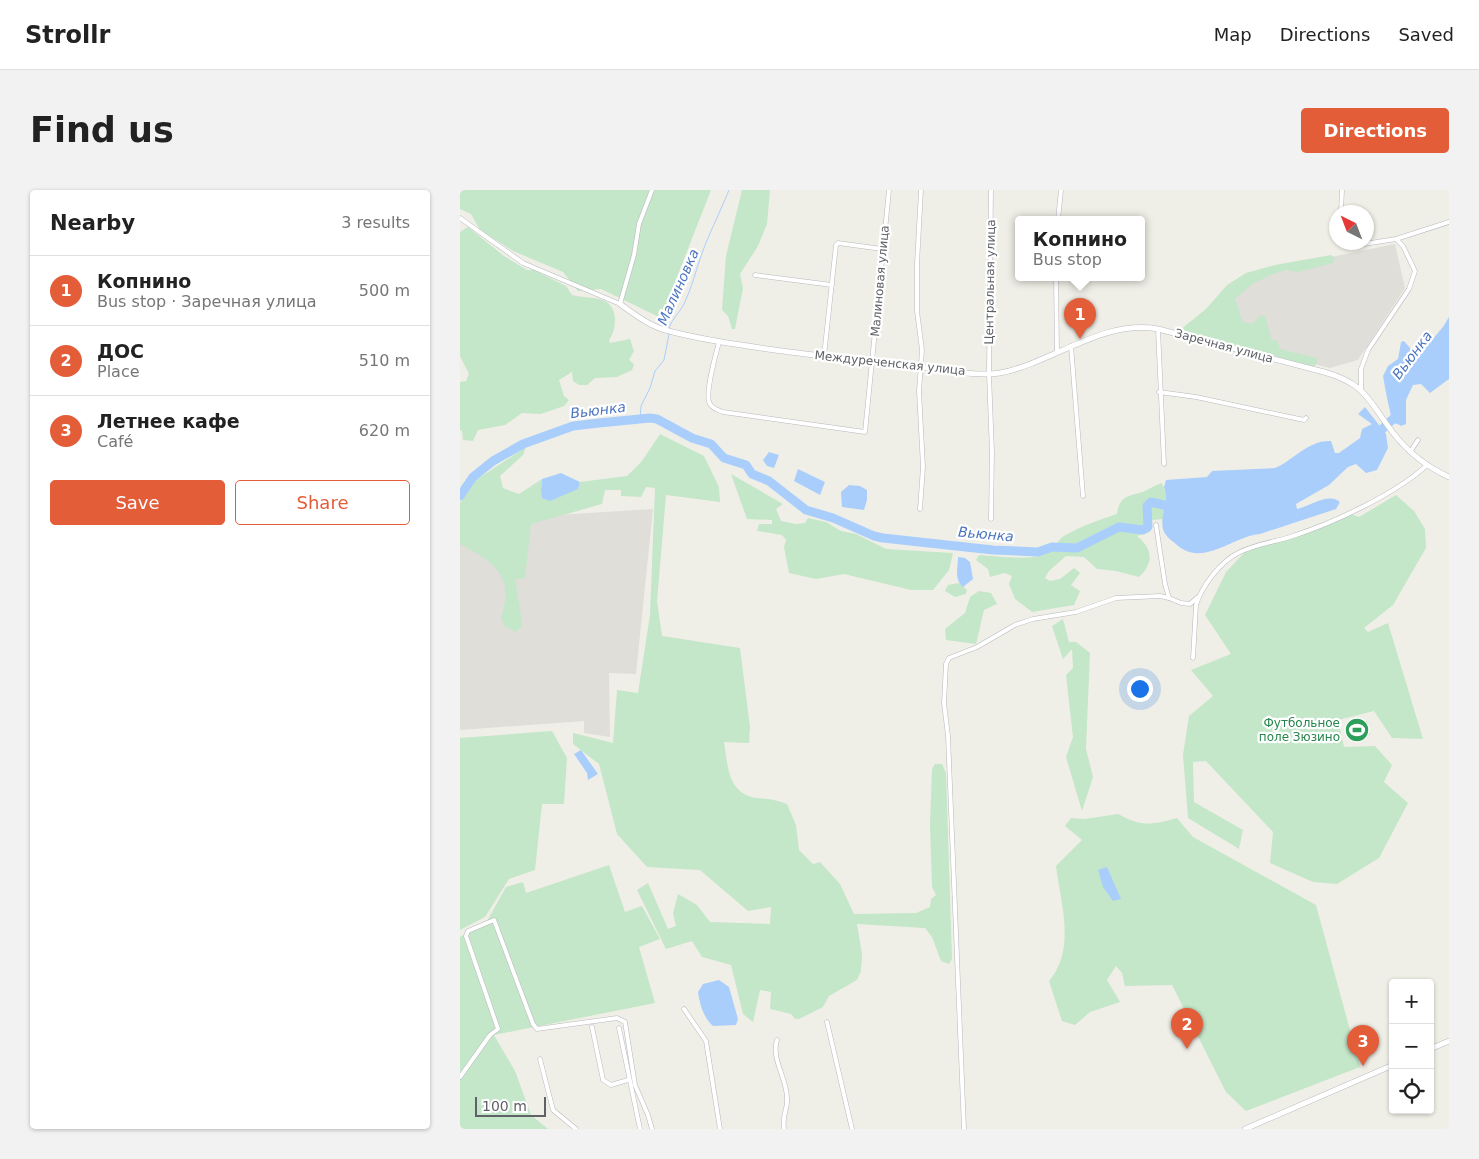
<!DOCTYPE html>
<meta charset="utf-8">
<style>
:root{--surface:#fff;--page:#f2f2f2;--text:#222;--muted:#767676;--line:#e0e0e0;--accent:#e45d39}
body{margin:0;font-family:"DejaVu Sans",sans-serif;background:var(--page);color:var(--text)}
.controls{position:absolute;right:15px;bottom:15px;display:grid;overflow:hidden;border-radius:5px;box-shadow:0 1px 4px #0004}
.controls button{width:45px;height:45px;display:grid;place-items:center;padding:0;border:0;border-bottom:1px solid var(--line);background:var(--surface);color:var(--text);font:25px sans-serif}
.compass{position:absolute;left:869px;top:15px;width:45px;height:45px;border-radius:50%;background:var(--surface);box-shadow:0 1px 4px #0004;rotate:318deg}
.scale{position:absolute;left:15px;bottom:12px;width:71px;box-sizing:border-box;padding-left:5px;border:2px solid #5e6166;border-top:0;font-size:14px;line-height:18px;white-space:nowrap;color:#5e6166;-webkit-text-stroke:4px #fff;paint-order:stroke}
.you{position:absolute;left:679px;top:498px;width:18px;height:18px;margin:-12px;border:4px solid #fff;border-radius:50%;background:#1a73e8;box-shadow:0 0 0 8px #1a73e833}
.badge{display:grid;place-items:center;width:32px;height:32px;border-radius:50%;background:var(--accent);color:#fff;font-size:16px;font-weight:700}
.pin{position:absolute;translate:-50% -41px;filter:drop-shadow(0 1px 2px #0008)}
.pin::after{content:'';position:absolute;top:26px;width:18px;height:15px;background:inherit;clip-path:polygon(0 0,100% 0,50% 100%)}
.popup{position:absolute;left:555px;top:26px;width:130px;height:65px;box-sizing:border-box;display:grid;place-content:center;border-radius:5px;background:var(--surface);filter:drop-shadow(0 1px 4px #0005);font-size:16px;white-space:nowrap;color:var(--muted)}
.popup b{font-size:19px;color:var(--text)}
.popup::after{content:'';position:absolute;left:50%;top:100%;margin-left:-10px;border:10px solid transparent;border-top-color:var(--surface)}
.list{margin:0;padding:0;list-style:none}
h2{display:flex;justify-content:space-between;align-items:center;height:65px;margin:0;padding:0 20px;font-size:21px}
h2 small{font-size:16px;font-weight:400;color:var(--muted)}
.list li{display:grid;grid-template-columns:32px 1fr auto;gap:15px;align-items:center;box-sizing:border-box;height:70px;padding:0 20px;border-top:1px solid var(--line)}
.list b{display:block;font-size:19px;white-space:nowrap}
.list p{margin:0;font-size:16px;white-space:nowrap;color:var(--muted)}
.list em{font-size:16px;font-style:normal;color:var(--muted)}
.actions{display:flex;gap:10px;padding:15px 20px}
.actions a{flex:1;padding:11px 0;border:1px solid var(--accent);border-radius:5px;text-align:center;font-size:18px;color:var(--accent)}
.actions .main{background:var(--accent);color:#fff}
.icon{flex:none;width:28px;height:28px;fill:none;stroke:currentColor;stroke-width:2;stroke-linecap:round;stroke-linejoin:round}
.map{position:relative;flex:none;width:989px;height:939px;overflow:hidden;border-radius:5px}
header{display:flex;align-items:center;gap:30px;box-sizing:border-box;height:70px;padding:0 25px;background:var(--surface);border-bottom:1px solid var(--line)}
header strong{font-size:24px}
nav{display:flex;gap:28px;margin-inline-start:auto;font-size:18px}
.intro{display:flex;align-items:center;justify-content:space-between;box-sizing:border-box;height:120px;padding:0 30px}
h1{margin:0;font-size:35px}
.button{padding:12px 22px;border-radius:5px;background:var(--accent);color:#fff;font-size:18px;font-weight:700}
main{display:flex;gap:30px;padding:0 30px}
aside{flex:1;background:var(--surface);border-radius:5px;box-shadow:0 1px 4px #0004}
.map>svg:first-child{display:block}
.industrial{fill:#dfded9}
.green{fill:#c4e6c9}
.water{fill:#aacefc}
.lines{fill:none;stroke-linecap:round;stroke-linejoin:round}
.stream{stroke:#aacefc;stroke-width:1}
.river{stroke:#aacefc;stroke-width:9}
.street-casing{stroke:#b7b8bd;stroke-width:5}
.secondary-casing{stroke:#b8bac0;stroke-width:6}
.street{stroke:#fff;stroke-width:4}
.secondary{stroke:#fff;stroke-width:5}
.labels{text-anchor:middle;stroke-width:4.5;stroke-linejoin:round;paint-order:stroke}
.street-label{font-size:12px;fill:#5e6166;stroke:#fff}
.leisure-label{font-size:12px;fill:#27864d;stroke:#fff;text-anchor:end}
.water-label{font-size:14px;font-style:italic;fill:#4c75c0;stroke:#fff}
</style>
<header>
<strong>Strollr</strong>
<nav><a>Map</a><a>Directions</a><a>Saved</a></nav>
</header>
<div class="intro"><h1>Find us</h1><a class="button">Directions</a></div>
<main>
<aside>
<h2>Nearby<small>3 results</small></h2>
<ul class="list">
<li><span class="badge">1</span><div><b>Копнино</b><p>Bus stop · Заречная улица</p></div><em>500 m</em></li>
<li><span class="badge">2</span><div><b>ДОС</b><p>Place</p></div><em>510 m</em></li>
<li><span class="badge">3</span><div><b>Летнее кафе</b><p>Café</p></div><em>620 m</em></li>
</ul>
<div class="actions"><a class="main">Save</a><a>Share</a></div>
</aside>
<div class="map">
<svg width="989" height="939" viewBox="0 0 989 939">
<rect width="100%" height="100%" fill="#f0efe7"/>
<g class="industrial">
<path d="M935,54L945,98L898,170L870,178L774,155L764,99L807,80Z"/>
<path d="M193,319L176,484L149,483L150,547L124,543V531L0,540V350L48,328Z"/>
</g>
<g class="green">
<path d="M0,0H251L201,128L141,99L118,101L103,82L53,61L20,40L11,24L0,19Z"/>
<path d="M282,0H310L307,34L298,56L280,84L283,98L275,139H272L268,126L262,120L266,66Z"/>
<path d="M8,37L44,66L67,80H74L106,96L112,105C130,110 152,103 155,128C155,137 154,142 149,150L150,153L170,149L174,161L169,170L174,174L172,180L157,187L135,188L127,195H119L113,191L112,182L99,190L104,206L109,210L104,216L81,224L62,223L45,235L18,240L13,251L3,250L2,241L0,240V192L6,191L9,184L0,166V42Z"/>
<path d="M871,65L875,68L873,73L838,82L826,80L813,84L792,94L775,109L783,132L792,134L800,126L805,125L812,151L817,150L820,159L856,168L857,172L854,177L720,140L746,119L767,95L786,83L815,75Z"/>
<path d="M200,244L244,266L259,297L260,312L206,305L197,411L202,446L280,458L290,537L289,553L264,552C268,575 267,603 296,608C309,609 314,609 327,614L336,635L339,660L353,674L360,672L380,694L394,724L456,723L470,717L471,709L476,705L472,697L470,635L472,579L475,574H482L486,583L492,769L489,774L481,771L472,747L465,738L397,734L402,764L401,781L397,790L369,806L363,817L339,829H335L331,824L310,819L311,802L300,800L293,832L283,824L271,775L242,767L232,751L206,759L177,700L188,693L208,739L216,736L213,723L218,704L237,715L250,732L310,734L311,717L288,721L240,680L187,677L157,644L139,574L113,554V543L153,553L157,500L178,503L190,425L195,298L186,297L181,307L161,306V300H145L142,314L71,334L65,388L56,389C56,406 63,422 61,438L55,442L45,436L41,429C55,385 35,373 0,354V313L16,290L66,257L63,265L40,286L43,298L59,304L82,289L81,300L118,299L120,292L167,286L182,271Z"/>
<path d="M271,284L323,314L316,319L321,331L336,334L345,333L348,328L366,332L381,341L396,344L426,359L493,363L489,380L473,400H451L384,384L356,389L329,383L324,357L326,350L322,345L297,341L299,334H312V330L287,329Z"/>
<path d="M702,293L706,303L703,329L692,330L690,342L677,346C693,359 694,373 679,387L656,381L637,379L624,367L606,366L589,381L585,388L590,391L600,389L614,378L620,383L611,395L620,401L614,415L572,422L555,409L549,394L552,386L545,383L530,387L528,379L516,370L519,365C537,366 569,371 585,364C595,361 596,351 604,346C621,336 639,330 657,324C660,304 669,307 685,301C691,298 695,295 702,293Z"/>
<path d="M936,305L954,321L965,339L966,358L933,415L904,438L908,442L928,433L963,549L932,548L914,521L878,530L884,557L915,556L932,575L924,592L948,613L919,668L877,694L853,692L810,673L813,642L746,571L733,572L734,612L783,640L779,659L728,628L723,565L729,526L753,506L731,480L771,464L745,425L766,382L786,361L888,323L899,327Z"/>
<path d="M499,393L507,400L506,404L495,407L485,401L488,395Z"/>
<path d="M519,401L531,403L537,414L524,420L516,454L486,450L485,439L505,423L510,407Z"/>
<path d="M603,429L609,452H616L630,463L626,559L633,587L622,621L606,567L613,547L606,485L613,478L612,459L603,469L592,436Z"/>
<path d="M907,531L910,545L887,548L885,535Z"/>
<path d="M92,541L107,568L104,614H82L75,680L49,689L25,727L0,740V548Z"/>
<path d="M658,624C681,637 692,635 717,628L733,647L856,715L900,877L786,921L766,902L712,795L665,796L662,783L656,776L647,790L660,812L630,822L615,835L602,831L589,791C616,759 601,715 596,676L622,650L605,636L611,628L624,629Z"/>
<path d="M149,675L165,722L182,716L200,749L179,757L195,813L34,845L55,881L71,925L88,939H0V747L27,731L46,697L63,692L66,703Z"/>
</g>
<g class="water">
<path d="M989,127V189L970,203L961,194L953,195L946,210V234L941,236C939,234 936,234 934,233C931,231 924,192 923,186L928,176L938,169L941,152L944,151L956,165L960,164L983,137Z"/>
<path d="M905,217L926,244L928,258L917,280L906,283L896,274L888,277L869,295L836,314L837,319C850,316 869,302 880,312L876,319L800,344C773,346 744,377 718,356C713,351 707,348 704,342C698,328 710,311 704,297L706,290L747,287L752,281L815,278C834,270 848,250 871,251L875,263H879L900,248L902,239L912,234L898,224Z"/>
<path d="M309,262L319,265L314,278L307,276L303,270Z"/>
<path d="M338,279L365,292L360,305L334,291Z"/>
<path d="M101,283L120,292L118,299L90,311L82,308L81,300L82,289Z"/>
<path d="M389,295L400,296L407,300V310L404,320L382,317L381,302Z"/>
<path d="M498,367L505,368L510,372L513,389L503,397C494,389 498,378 498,367Z"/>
<path d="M121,560L138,584L128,590L127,583L114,564Z"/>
<path d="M647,677L661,709L653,711L643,697L638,680Z"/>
<path d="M259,790L269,797L278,829L276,835L253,836C243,827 240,815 238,802L243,794Z"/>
</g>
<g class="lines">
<g class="stream">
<path d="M209,140C209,132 220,122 224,114C230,101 234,88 238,75C246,49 259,25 269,0"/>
<path d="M180,230L181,216L190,198L195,181L204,170L209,144"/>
</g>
<g class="river">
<path d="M915,246L936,226L937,221"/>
<path d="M0,306L13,287L33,271L63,254L113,236L139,233L190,228L197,229L232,248L251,254L264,268L286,275L292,284L309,291L346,320L373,328L414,346L423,348L533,360L578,362L592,357L617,358L659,337L683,340L688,337L687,316L691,312L704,315L714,322"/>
</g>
<g class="street-casing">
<g id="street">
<path d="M531,0L529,184L532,263L531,329"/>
<path d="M881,22L882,0"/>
<path d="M0,28L63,73L160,114L174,65L179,34L192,0"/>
<path d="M598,30L601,0"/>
<path d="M900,52L904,54L936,49L989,32"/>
<path d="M295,85L372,95"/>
<path d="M596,88L597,162"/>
<path d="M698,139L704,274"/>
<path d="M259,152C256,164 244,205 250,214C253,219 258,220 263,222L405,242L429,0"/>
<path d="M611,156L623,306"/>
<path d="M364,166L376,55L378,53L422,59"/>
<path d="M901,200V179L908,160L949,99L955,81L943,56L936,49"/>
<path d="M699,202L736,207L844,230L846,228"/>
<path d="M950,262L958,250"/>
<path d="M460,319L463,277L459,201L462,160L457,121V74L461,0"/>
<path d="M696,335L705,394L709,408L721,413L730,414L738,407"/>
<path d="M733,468L736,415C742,396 760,372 778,363C795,354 815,352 833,346C873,333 936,304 967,275"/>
<path d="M224,819L246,851L260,939"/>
<path d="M367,832L392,939"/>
<path d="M132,837L143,890L151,895L168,890"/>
<path d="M159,838L180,939"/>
<path d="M317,850C311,869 327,889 327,908C328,919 322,924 324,939"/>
<path d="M80,869L93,920L116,939"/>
<path d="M0,887L30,845L38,839L6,746L8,741L34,730L73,834L77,839L157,828L165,832L175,895L188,925L192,939"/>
<path d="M504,939L488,546L484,513L486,474L489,468L517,457L555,435L573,429L616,422L656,408L700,406L709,408"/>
</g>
</g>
<g class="secondary-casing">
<g id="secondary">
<path d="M160,114C174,124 188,135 205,140C246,151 287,156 329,162C372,167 416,173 460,177C485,179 515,187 540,183C593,173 642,129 698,139L864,182C907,194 909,212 934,244C949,263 967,277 989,287"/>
<path d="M970,859L989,851"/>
<path d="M785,939L933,875"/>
</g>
</g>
<use href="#street" class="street"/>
<use href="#secondary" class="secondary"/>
</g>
<defs>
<g id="stadium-disc" transform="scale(1.25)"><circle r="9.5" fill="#2e9e5b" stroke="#fff"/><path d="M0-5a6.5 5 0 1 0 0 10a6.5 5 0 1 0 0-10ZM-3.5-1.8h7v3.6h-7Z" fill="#fff"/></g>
</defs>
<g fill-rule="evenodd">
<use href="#stadium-disc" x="897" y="540"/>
</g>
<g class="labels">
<g class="street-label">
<text transform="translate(420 91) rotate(-85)" y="4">Малиновая улица</text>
<text transform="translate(530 92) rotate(-89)" y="4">Центральная улица</text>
<text transform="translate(764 156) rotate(15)" y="4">Заречная улица</text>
<text transform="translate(430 173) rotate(6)" y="4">Междуреченская улица</text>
</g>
<g class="leisure-label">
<text x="880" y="537">Футбольное<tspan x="880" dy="14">поле Зюзино</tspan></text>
</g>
<g class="water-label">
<text transform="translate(218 97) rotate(-66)" y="5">Малиновка</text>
<text transform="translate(952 165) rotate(-53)" y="5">Вьюнка</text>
<text transform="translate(138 220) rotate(-7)" y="5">Вьюнка</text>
<text transform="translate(526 344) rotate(5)" y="5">Вьюнка</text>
</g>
</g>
</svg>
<div class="controls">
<button>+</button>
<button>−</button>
<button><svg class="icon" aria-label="locate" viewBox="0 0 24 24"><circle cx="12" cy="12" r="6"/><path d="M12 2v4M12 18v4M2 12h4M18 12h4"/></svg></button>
</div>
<svg class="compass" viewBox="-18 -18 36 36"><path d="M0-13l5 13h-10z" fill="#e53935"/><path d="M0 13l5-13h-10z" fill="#767676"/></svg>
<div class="scale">100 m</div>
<div class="you"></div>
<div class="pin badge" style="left:620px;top:149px">1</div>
<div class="popup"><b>Копнино</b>Bus stop</div>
<div class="pin badge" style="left:727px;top:859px">2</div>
<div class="pin badge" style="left:903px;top:876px">3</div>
</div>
</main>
